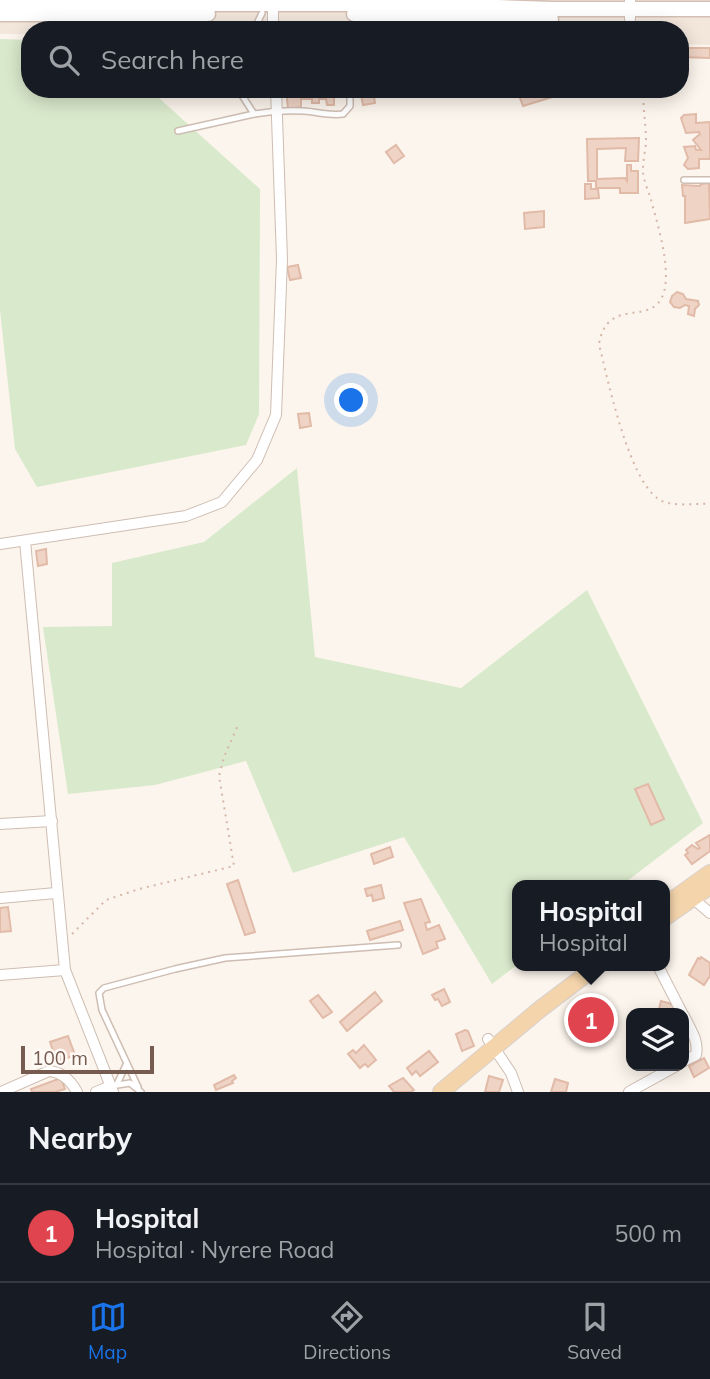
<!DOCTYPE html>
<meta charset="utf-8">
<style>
:root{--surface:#171b24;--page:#20242c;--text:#f1f3f6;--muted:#9ea1a6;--line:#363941;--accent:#1a73e8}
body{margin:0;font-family:Mulish,sans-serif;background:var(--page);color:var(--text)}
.controls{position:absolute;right:21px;bottom:21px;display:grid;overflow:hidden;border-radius:14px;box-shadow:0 4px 18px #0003}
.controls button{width:63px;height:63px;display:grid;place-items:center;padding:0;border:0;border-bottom:2px solid var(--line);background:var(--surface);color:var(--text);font:35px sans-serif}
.scale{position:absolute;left:21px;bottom:18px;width:133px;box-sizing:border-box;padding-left:7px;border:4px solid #765b50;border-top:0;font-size:19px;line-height:24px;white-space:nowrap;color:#765b50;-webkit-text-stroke:5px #fef9f4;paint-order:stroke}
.you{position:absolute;left:352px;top:401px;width:24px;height:24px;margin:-18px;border:5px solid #fff;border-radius:50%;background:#1a73e8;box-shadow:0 0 0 10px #1a73e833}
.badge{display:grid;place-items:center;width:46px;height:46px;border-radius:50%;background:var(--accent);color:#fff;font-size:23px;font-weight:700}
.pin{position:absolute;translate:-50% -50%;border:4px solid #fff;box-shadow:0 2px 7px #0006}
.popup{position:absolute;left:512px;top:880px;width:158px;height:91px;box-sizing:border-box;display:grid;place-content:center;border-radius:14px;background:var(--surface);filter:drop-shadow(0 2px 5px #0005);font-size:23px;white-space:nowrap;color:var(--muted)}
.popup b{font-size:26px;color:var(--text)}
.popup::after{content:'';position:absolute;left:50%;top:100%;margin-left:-14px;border:14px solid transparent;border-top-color:var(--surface)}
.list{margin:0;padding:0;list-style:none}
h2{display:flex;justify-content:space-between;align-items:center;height:91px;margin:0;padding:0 28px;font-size:30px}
h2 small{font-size:23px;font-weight:400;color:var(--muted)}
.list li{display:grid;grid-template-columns:46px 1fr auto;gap:21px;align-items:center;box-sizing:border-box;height:98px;padding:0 28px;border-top:2px solid var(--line)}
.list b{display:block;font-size:26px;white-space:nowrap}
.list p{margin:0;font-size:23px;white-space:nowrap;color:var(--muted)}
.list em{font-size:23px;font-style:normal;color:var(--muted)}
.icon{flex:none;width:38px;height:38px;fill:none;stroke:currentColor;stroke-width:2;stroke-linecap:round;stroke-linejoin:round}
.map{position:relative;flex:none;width:710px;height:1092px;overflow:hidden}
.search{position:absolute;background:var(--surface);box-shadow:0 4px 18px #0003;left:21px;right:21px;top:21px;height:77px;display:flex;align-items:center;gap:18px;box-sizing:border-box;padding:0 24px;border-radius:28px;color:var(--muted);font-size:26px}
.sheet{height:189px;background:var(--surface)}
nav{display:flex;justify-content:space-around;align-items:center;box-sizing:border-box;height:98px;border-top:2px solid var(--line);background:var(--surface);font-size:19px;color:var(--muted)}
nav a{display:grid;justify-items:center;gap:4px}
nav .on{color:var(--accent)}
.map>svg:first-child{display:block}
.residential{fill:#f3e7dc}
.green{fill:#d9e9cb}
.building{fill:#efd4c6;stroke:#e1baa8;stroke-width:2}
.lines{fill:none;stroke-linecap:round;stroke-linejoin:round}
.lane-casing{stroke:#cebdb2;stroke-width:8}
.street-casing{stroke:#cebdb2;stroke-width:12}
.secondary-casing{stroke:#d3bfb3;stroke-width:17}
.primary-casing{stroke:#d9d1ce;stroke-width:18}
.path{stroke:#d5b7a9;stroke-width:2;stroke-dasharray:2 5;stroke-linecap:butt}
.lane{stroke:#fff;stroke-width:5}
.street{stroke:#fff;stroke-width:10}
.secondary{stroke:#fff;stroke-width:14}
.primary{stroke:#f4d4ab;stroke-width:16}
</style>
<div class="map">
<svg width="710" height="1092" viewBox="0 0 710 1092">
<rect width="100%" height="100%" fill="#fcf5ed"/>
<path class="residential" d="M0,0H710V45L680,44V30H30V34H0Z"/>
<g class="green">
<path d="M0,39L30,40V89H149L260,189L259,414L246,445L37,487L15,449L0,310Z"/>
<path d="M297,468L315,657L461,688L587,590L703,823L622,885H518L517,965L492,984L404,837L293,873L246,761L155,785L68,794L43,627L112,626V563L204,542Z"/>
</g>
<g class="building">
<path d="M680,48H710V58L680,57Z"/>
<path d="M286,89H293L294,92L334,89V105H327L326,99H319V103H312V99H301V107L288,109Z"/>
<path d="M360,89H380L382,95L374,97L375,103L363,105Z"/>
<path d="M516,89H570L569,92L523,106L520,98L515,95Z"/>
<path d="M696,114V123L710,122V159H699V168L688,169L684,165L688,158L684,147L695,146L696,150H701L693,140L700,134L699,132L686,133L681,118L684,115Z"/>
<path d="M639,138L638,161H625L626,148L597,149V179L625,178L627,181V165H631V171H638V193H620V188H596V181H588L587,139Z"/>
<path d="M396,145L404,156L394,163L386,152Z"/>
<path d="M709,183L710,219L685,223V196H683L682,185L700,186L701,184Z"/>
<path d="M585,184H591V189H598L599,198L585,199Z"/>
<path d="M544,211V227L525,229L524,213Z"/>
<path d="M298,265L301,278L290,280L287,267Z"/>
<path d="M677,292L683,294L686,299L698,301L699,305L695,309L694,316L688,314L689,306L685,305L680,308L674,307L670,302L672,296Z"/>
<path d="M309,413L311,426L300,428L298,414Z"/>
<path d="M46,549L47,564L38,566L36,551Z"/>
<path d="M648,784L664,819L651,825L635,789Z"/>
<path d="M710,835V851L692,864L685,855L688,853L686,850L692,845L698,849L700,848L696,843Z"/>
<path d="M390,847L393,857L374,864L371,854Z"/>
<path d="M238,880L255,932L245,935L227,884Z"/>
<path d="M381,885L384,898L373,901L372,895L367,896L365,889Z"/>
<path d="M421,899L430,922L425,923L427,930L439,925L445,939L436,942L438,948L423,954L404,903Z"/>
<path d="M8,907L11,931L0,932V908Z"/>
<path d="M400,921L403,930L370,940L367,931Z"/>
<path d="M701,957L710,963V976L704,985L689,975L698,958L700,959Z"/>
<path d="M444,989L450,1002L442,1006L438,999L435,1000L432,995Z"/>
<path d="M375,992L382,1001L347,1031L340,1022Z"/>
<path d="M318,995L332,1012L323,1018L310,1001Z"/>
<path d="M661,1001L675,1005L672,1013H658Z"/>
<path d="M587,1007L601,1011L594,1035L580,1031Z"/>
<path d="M465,1030L468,1031L474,1046L462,1051L456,1034Z"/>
<path d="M68,1036L75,1055L57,1062L50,1042Z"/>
<path d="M364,1045L376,1060L368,1067L365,1064L360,1068L348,1054L353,1050L356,1053Z"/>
<path d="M429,1051L438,1062L420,1076L416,1071L412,1075L407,1068Z"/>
<path d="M704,1058L709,1068L694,1077L689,1066Z"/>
<path d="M234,1075L236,1078L232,1081L233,1083L216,1090L214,1085Z"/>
<path d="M489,1076L503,1080L499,1092H485Z"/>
<path d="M61,1078L65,1089L55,1092H32L31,1089Z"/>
<path d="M403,1078L414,1090L411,1092H394L389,1086Z"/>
<path d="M555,1079L568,1083L566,1092H551Z"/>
</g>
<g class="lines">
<g class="lane-casing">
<g id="lane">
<path d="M179,16L181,30"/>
<path d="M254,30L262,13"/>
<path d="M212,89H214"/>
<path d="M238,89L254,114C271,111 287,110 304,111C318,112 329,116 343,114L350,106V89"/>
<path d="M178,131L254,114"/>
<path d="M684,180H710"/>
<path d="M117,1084L126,1065"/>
<path d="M111,1086L130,1083L141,1092"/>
<path d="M138,1087L102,1010L99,993L104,988L175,969L225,958L398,945"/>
</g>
</g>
<g class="street-casing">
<g id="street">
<path d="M273,1V30"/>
<path d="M630,19V0"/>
<path d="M25,541L65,970L113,1092"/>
<path d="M0,544L186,516L222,502L257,460L276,415L282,259L276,89"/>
<path d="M0,824L52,821"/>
<path d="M690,896L710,913"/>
<path d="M0,898L56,893"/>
<path d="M658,966L682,1013"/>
<path d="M0,975L65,970"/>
<path d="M684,1016C690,1029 699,1040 696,1055L684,1061"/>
<path d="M488,1039L511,1073L518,1092"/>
<path d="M1,1092L49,1071C62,1072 71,1081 77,1092"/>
<path d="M96,1092L111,1086"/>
<path d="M629,1092L676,1066"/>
</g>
</g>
<g class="secondary-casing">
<g id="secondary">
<path d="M0,0L125,4H413L553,9H710"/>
<path d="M0,14H208"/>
<path d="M354,14L551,19"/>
</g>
</g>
<g class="primary-casing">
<g id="primary">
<path d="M664,906L710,873"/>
<path d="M664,918L710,886"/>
<path d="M441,1092L539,1010L597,966"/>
</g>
</g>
<g class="path">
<path d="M644,30L646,20"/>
<path d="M643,89C643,107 646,125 646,143C645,152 643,161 643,170C643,179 647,188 650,196C657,223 671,265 664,292C653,329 608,294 599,344C608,381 628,476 657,498C669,508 695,503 710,504"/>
<path d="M72,934L106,900L139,889L234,866L219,776L224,757L239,723"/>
</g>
<use href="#lane" class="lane"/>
<use href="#street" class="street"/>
<use href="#secondary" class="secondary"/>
<use href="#primary" class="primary"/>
</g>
</svg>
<div class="controls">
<button><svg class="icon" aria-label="layers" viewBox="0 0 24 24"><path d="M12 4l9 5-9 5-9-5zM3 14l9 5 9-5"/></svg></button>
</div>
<div class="scale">100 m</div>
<div class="you"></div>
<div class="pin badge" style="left:591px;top:1020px;background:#e0444e">1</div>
<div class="popup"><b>Hospital</b>Hospital</div>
<div class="search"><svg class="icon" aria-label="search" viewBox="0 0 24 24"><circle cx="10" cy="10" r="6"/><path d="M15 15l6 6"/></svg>Search here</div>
</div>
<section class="sheet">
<h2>Nearby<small></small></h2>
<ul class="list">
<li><span class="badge" style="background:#e0444e">1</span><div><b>Hospital</b><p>Hospital · Nyrere Road</p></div><em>500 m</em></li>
</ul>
</section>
<nav>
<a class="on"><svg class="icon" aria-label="map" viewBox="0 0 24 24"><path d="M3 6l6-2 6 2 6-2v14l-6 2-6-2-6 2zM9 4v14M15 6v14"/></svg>Map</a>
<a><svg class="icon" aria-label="directions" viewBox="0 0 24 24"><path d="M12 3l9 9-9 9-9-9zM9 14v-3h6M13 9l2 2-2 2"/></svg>Directions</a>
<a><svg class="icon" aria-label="saved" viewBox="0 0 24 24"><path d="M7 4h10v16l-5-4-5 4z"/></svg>Saved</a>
</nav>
